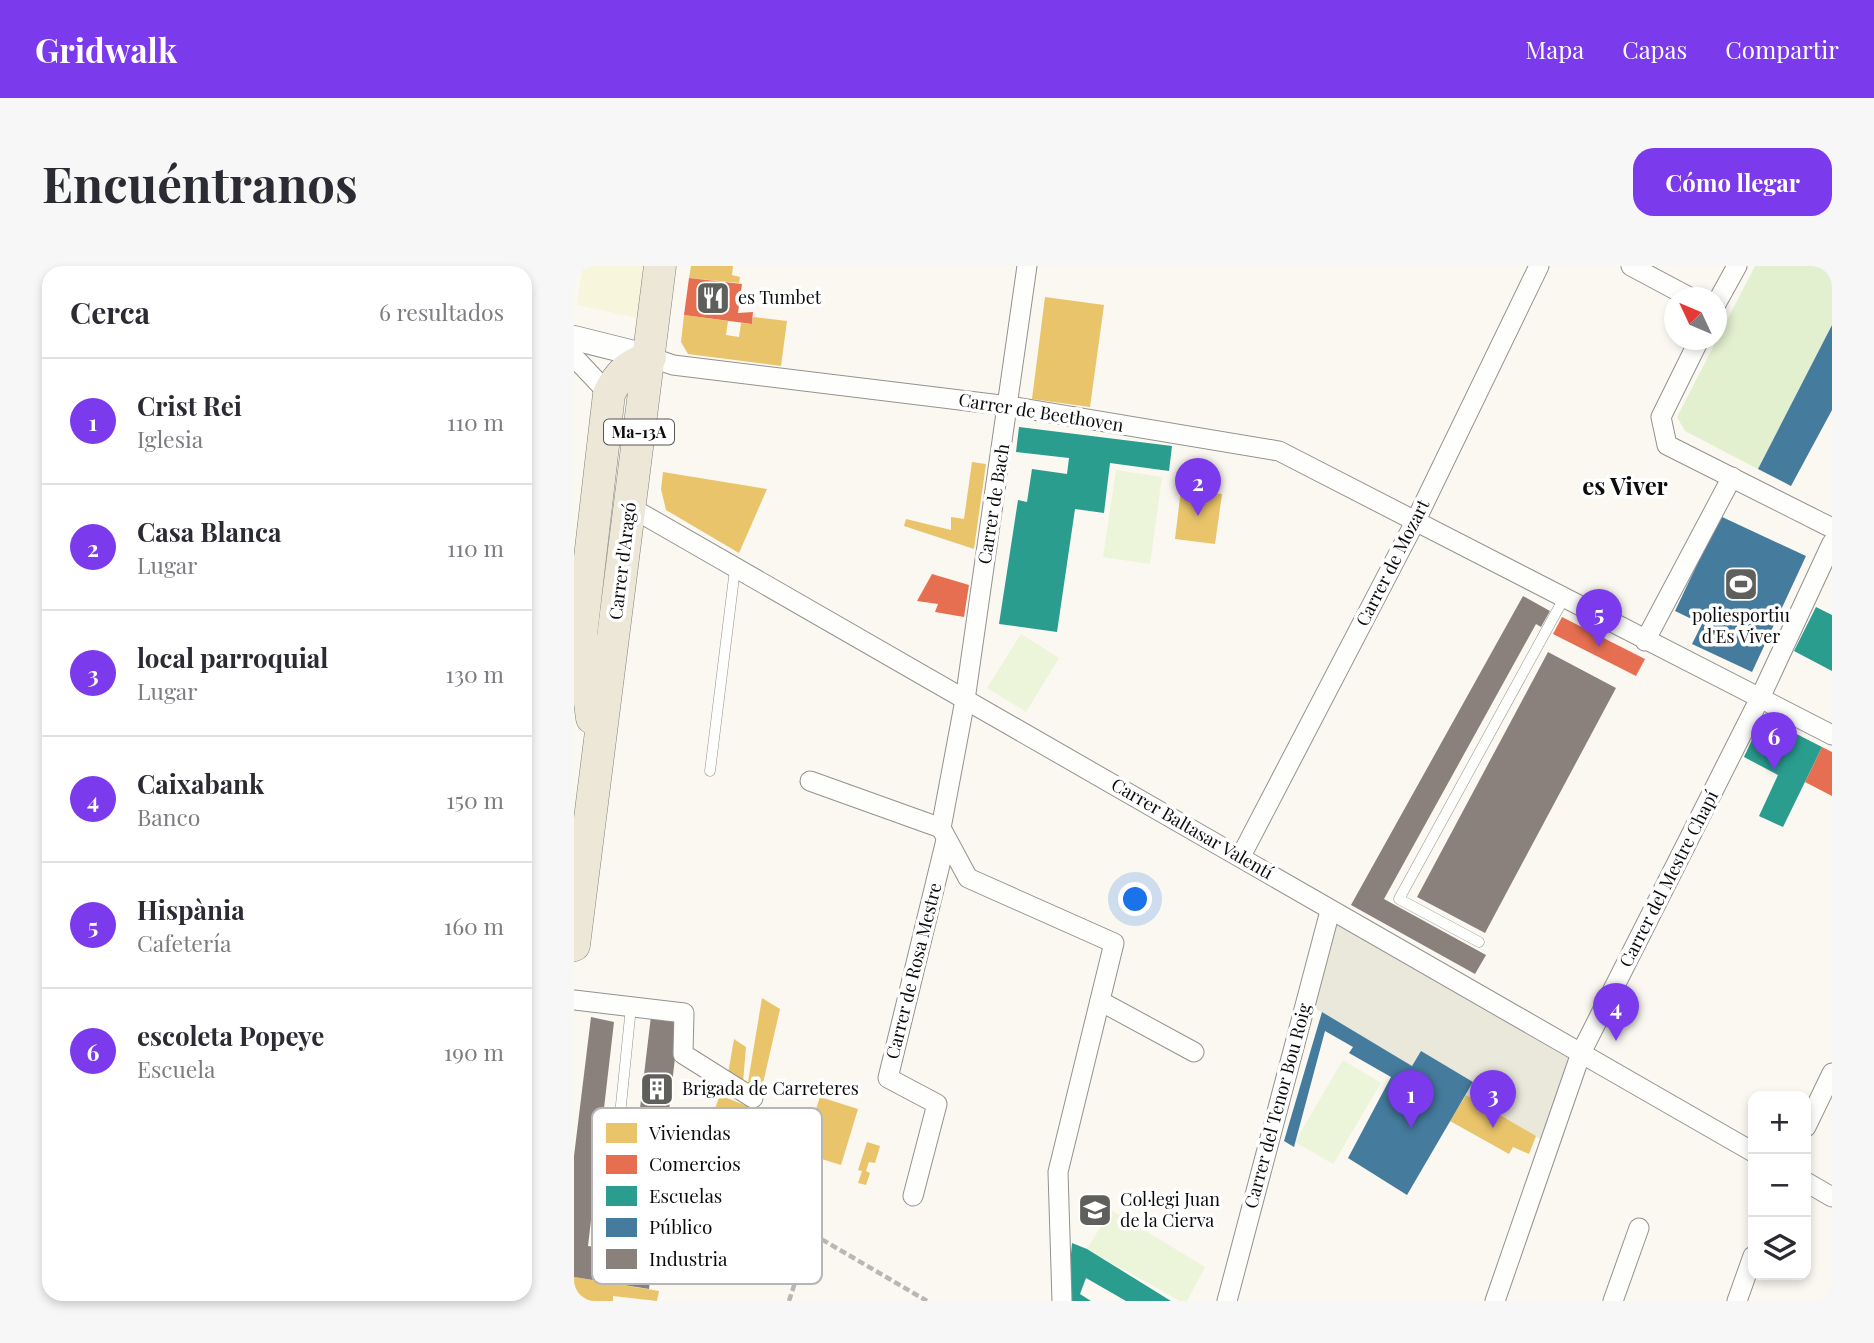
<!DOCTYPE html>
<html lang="es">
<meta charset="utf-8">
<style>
:root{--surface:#fff;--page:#f7f7f7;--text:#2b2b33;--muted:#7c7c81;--line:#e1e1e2;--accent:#7c3aed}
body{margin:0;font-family:"Playfair Display",serif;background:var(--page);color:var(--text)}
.controls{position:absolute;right:21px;bottom:21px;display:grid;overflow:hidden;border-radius:14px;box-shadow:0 4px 10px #0003}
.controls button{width:63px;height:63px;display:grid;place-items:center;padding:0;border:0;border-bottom:2px solid var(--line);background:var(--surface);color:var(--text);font:35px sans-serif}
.compass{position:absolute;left:1090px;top:21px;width:63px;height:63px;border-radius:50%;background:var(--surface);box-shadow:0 4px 10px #0003;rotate:314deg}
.you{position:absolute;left:562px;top:634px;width:24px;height:24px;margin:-18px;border:5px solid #fff;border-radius:50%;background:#1a73e8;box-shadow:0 0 0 10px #1a73e833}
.badge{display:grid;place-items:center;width:46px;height:46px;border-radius:50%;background:var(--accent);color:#fff;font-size:23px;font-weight:700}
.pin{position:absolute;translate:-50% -58px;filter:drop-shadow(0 2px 4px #0008)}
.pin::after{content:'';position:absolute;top:37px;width:24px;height:21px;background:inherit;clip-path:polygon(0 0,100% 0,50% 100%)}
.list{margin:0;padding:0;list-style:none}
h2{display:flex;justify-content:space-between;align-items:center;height:91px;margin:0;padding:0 28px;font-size:30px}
h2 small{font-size:23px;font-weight:400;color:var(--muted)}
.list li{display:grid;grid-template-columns:46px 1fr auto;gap:21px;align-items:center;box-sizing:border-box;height:126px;padding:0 28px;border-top:2px solid var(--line)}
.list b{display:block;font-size:26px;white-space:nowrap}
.list p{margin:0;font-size:23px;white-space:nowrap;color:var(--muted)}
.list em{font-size:23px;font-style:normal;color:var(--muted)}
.icon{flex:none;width:38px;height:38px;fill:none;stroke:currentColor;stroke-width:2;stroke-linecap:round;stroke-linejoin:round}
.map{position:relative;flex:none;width:1258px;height:1035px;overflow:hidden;border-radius:21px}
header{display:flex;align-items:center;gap:42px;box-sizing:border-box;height:98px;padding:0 35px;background:var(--accent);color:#fff}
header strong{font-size:33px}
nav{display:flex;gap:38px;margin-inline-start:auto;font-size:24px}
.intro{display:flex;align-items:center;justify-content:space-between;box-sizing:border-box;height:168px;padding:0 42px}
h1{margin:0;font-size:49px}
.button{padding:18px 32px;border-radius:21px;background:var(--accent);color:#fff;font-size:24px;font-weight:700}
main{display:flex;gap:42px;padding:0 42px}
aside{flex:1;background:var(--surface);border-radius:21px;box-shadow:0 4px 10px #0003}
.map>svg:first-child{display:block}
.farmland{fill:#f7f5dc}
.green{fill:#e2f0d0}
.pitch{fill:#ecf4d9}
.plaza{fill:#eae7db}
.homes{fill:#e9c46a}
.shops{fill:#e76f51}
.schools{fill:#2a9d8f}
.public{fill:#457b9d}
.industry{fill:#8a817c}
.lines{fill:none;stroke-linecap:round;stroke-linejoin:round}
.service-casing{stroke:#93928f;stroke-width:11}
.minor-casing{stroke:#93928f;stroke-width:21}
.tertiary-casing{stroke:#93928f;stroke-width:26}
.primary-casing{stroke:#80807c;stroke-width:33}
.path{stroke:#b7b7b5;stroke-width:4.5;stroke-dasharray:7 3.5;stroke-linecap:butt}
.service{stroke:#fefefd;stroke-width:10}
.minor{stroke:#fefefd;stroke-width:19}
.tertiary{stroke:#fefefd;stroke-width:24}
.primary{stroke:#ece7d7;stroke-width:32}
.labels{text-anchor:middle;stroke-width:7;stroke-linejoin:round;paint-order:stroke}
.shield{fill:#fff;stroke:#555;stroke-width:2}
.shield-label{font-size:16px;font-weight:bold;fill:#0c0c0c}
.poi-label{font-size:18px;fill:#0c0c0c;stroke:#fff;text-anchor:start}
.street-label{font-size:18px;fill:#0c0c0c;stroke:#fff}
.district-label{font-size:24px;font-weight:bold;fill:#0c0c0c;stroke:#fff}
.key{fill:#fff;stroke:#b6b6b6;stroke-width:2}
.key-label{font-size:19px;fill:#0c0c0c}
</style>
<header>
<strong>Gridwalk</strong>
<nav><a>Mapa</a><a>Capas</a><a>Compartir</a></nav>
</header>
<div class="intro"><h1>Encuéntranos</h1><a class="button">Cómo llegar</a></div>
<main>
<aside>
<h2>Cerca<small>6 resultados</small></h2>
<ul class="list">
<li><span class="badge">1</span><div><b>Crist Rei</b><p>Iglesia</p></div><em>110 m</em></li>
<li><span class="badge">2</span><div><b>Casa Blanca</b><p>Lugar</p></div><em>110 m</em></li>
<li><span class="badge">3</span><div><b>local parroquial</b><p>Lugar</p></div><em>130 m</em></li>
<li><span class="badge">4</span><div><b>Caixabank</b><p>Banco</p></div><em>150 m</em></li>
<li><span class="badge">5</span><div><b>Hispània</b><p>Cafetería</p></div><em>160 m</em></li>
<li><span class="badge">6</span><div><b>escoleta Popeye</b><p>Escuela</p></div><em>190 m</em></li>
</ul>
</aside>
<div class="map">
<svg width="1258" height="1035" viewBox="0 0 1258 1035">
<rect width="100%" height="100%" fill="#faf8f0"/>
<path class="farmland" d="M9,0H70L64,52L3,39Z"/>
<path class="green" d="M1181,0H1258V59L1184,203L1111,165L1103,151Z"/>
<g class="pitch">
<path d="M542,204L588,211L576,298L529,291Z"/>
<path d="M447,368L485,392L452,446L413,422Z"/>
<path d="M769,794L807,817L759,898L721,876Z"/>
<path d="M537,944L631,1001L613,1035H606L513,983Z"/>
</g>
<path class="plaza" d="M756,645L1007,787L975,878L892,829L899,816L847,786L838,800L732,737Z"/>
<g class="homes">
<path d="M117,0H159L158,9L166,11L165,17L115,12Z"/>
<path d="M471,31L530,39L516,141L458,133Z"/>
<path d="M110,49L154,55L152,69L165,71L167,57L178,58L179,51L213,55L207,100L114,88L107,76Z"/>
<path d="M398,196L412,198L400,283L330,260L332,253L377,264V251L390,253Z"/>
<path d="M89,206L193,223L165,287L92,244L87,223Z"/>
<path d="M607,223L648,228L641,278L601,273Z"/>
<path d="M188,732L206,743L187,826L173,822Z"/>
<path d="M160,773L172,781L169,816L154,808Z"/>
<path d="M146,829L175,841L161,879L133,864Z"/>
<path d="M892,829L962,870L955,888L939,881L935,888L876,855Z"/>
<path d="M246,831L284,843L267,899L238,890L242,877L236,876L246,849L241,846Z"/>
<path d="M293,876L306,880L301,897L295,896L292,905L296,907L292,919L284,917L288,905L284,904Z"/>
<path d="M0,1011L85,1025L83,1035L39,1030V1035H0Z"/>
</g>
<g class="shops">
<path d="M115,12L168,18L164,47L179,46L178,58L110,49Z"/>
<path d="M358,308L395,319L390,351L361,346L364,338L343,335Z"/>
<path d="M988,351L1071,393L1062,410L979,368Z"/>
<path d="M1248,481L1258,486V530L1231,516Z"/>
</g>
<g class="schools">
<path d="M445,161L598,180L595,205L536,197L530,247L501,243L483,366L425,358L444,234L453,236L458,203L493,208L495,192L442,186Z"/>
<path d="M1242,341L1258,349V405L1220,385Z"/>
<path d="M1199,456L1248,481L1209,561L1185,550L1204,509L1170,491L1184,461Z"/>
<path d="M498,977L513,983L597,1035H552L512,1012L506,1028L517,1035H493Z"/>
</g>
<g class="public">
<path d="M1258,59V144L1217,220L1184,203Z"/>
<path d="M1146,250L1232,290L1178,406L1118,378L1128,358L1101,345Z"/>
<path d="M748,746L838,800L847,785L899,816L833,929L774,892L817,811L775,787L779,781L751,765L720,881L710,875Z"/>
</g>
<g class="industry">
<path d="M949,330L976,345L967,361L962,358L810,633L912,689L901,708L777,639Z"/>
<path d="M974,386L1042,422L911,667L843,631Z"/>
<path d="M77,750L105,756L75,1023L0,1011V890L17,751L40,756L14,980L49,985Z"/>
</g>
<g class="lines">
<g class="service-casing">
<g id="service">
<path d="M136,505L161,303"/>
<path d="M905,676L825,633L989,334"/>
<path d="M34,966L57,741"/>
</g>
</g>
<g class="minor-casing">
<g id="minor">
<path d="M453,0L391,434L367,562L394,612L540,677L484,906L488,1035"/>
<path d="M1057,0L1117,32"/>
<path d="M1142,38L1163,0"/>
<path d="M1125,74L1087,151L1093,179L1258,262"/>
<path d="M0,91L35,128"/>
<path d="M76,91L99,99L435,140L705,185L1258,469"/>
<path d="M56,241L1179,886"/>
<path d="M1071,375L1158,211"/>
<path d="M236,515L367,562"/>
<path d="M667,590L841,256L965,0"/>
<path d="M0,734L110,747L109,788L179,832"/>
<path d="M526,735L620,786"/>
<path d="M1232,861L1258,807"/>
<path d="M1232,916L1258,931"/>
<path d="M339,930L363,838L314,812L372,574"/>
<path d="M653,1035L756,645"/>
<path d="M921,1035L1007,787L1186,432L1258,277"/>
<path d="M1039,1035L1065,962"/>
<path d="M1163,1035L1179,990"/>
</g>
</g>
<g class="tertiary-casing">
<path id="tertiary" d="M0,72L76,91"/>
</g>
<g class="primary-casing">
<g id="primary">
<path d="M18,452L7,369L35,128C45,107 54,100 76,91"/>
<path d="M0,679L86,0"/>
</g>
</g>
<path class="path" d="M215,1035L237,967L353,1035"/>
<use href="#service" class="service"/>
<use href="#minor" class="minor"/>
<use href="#tertiary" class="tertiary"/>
<use href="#primary" class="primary"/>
</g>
<defs>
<g id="restaurant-square" transform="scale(1.75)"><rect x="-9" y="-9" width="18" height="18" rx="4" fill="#5f5f5c" stroke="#fff"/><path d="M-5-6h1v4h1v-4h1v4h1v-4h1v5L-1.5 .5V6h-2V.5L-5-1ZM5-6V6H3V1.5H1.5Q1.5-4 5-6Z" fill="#fff"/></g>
<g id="stadium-square" transform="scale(1.75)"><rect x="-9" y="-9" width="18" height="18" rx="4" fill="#5f5f5c" stroke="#fff"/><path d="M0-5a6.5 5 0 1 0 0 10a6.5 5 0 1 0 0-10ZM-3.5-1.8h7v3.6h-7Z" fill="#fff"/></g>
<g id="building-square" transform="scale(1.75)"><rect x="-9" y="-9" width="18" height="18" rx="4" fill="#5f5f5c" stroke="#fff"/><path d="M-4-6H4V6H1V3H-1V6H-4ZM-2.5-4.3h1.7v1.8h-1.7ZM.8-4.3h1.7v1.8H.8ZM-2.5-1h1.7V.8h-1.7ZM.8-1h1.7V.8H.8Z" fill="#fff"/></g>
<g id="school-square" transform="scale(1.75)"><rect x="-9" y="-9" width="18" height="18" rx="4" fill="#5f5f5c" stroke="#fff"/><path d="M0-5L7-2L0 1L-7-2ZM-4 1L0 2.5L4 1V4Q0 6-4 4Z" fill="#fff"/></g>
</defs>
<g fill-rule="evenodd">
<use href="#restaurant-square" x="139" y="32"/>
<use href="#stadium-square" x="1167" y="318"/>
<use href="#building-square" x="83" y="823"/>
<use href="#school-square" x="521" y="944"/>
</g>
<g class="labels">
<rect class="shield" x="30" y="153.5" width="70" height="25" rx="5"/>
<g class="shield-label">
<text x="65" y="172">Ma-13A</text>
</g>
<g class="poi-label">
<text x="164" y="38">es Tumbet</text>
<text x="1167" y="356" text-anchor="middle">poliesportiu<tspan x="1167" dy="21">d'Es Viver</tspan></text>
<text x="108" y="829">Brigada de Carreteres</text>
<text x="546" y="940">Col·legi Juan<tspan x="546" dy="21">de la Cierva</tspan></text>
</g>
<g class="street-label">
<text transform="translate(467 147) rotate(9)" y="6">Carrer de Beethoven</text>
<text transform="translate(420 238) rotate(-81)" y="6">Carrer de Bach</text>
<text transform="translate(49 295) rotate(-83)" y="6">Carrer d'Aragó</text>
<text transform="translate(819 297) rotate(-63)" y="6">Carrer de Mozart</text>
<text transform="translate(618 563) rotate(30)" y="6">Carrer Baltasar Valentí</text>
<text transform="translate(1095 613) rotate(-63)" y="6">Carrer del Mestre Chapí</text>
<text transform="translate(340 705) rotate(-76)" y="6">Carrer de Rosa Mestre</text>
<text transform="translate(704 840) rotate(-75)" y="6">Carrer del Tenor Bou Roig</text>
</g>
<g class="district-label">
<text x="1051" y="229">es Viver</text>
</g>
</g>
<rect x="18" y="842" width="230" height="176" rx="10" class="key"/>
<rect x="32" y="857" width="31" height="20" fill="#e9c46a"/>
<rect x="32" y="889" width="31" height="19" fill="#e76f51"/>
<rect x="32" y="920" width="31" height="20" fill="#2a9d8f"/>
<rect x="32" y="952" width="31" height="19" fill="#457b9d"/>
<rect x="32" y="983" width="31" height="20" fill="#8a817c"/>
<g class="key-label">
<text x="75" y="874">Viviendas</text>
<text x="75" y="905">Comercios</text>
<text x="75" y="937">Escuelas</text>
<text x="75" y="968">Público</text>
<text x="75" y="1000">Industria</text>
</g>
</svg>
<div class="controls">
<button>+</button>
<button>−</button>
<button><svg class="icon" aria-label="layers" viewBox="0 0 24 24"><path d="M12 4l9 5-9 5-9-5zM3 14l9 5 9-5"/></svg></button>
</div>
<svg class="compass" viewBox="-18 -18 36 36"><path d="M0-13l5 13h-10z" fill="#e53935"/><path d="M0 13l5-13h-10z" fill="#7c7c81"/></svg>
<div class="you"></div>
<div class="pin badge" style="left:837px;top:862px">1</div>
<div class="pin badge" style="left:624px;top:250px">2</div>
<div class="pin badge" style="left:919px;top:862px">3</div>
<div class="pin badge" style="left:1042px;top:775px">4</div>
<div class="pin badge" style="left:1025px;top:381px">5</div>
<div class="pin badge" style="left:1200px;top:504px">6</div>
</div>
</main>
